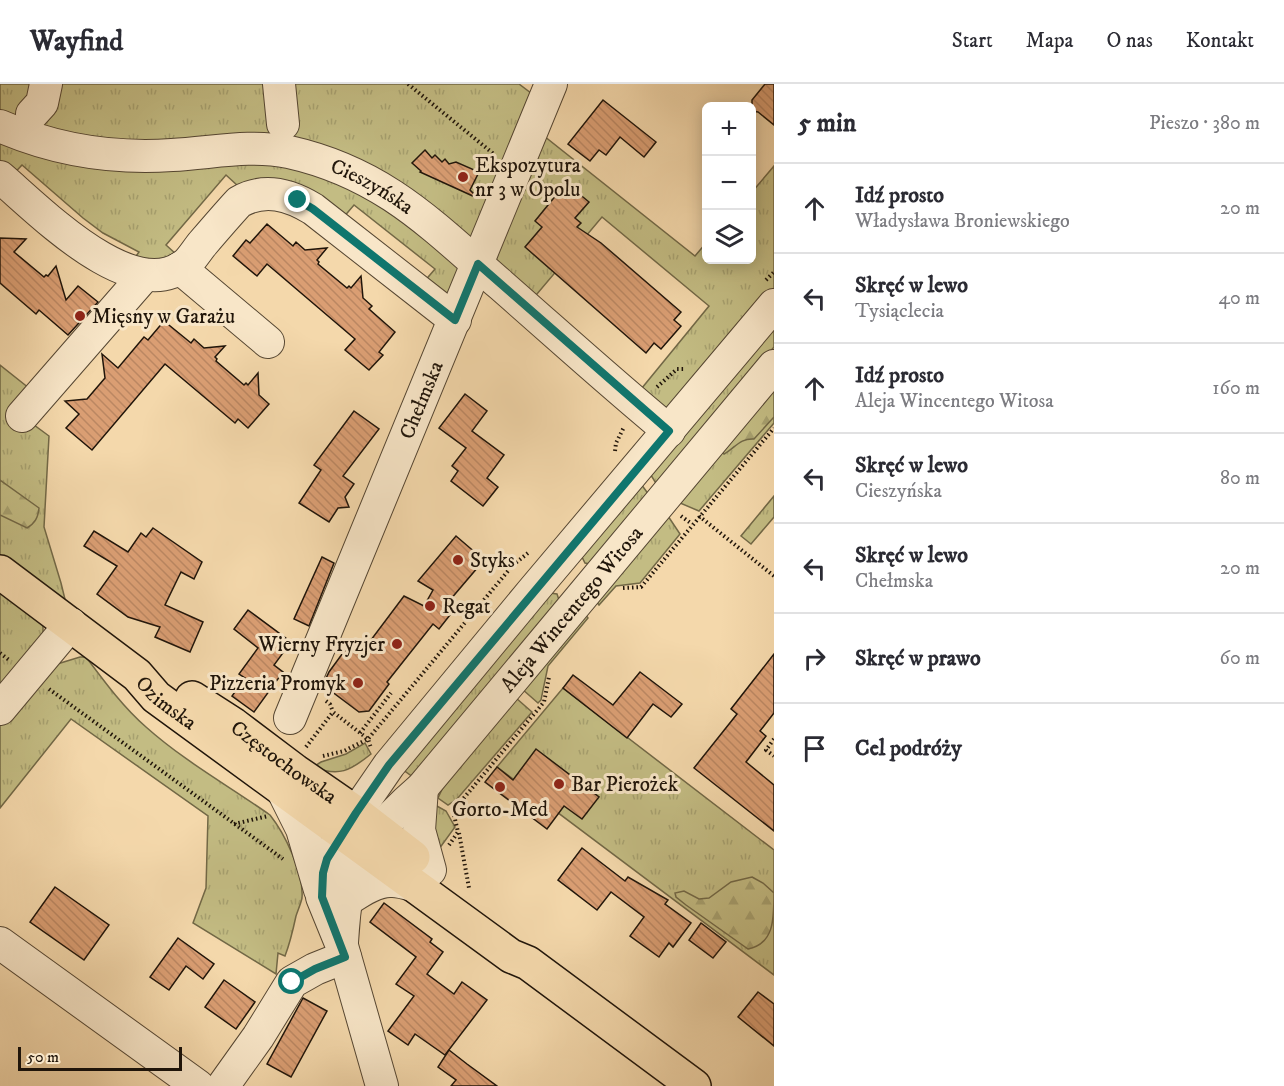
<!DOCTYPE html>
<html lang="pl">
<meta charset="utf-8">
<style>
:root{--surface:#fff;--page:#f2f2f3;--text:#2b2b33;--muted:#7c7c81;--line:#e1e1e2}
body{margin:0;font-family:"IM FELL DW Pica",serif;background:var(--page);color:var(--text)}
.controls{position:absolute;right:18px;top:18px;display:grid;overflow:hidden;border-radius:9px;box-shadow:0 3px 15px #0003}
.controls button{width:54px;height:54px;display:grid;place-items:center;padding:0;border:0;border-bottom:2px solid var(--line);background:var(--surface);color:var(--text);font:30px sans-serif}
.scale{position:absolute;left:18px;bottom:15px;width:164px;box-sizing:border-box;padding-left:6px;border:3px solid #20150a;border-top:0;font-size:16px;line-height:21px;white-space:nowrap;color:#20150a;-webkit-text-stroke:4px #f8e6c8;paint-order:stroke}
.stop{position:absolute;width:18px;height:18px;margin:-14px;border:4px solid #0f766e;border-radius:50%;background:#fff}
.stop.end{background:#0f766e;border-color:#fff;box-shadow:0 2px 6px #0008}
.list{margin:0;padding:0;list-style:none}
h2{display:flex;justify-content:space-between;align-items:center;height:78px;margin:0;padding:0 24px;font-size:26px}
h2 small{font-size:20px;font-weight:400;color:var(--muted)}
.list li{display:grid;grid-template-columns:39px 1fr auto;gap:18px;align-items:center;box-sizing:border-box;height:90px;padding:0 24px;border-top:2px solid var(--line)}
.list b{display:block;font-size:22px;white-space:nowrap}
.list p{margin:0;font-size:20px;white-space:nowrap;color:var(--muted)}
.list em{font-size:20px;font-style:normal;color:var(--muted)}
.icon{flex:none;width:33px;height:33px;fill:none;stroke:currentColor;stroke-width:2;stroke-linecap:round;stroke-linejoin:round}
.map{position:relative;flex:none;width:774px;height:1002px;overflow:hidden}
header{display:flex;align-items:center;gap:36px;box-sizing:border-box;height:84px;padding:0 30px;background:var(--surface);border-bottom:2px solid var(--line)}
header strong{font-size:28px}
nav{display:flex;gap:33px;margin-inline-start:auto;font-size:21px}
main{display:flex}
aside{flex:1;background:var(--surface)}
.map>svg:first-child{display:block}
.grass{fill:url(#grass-tufts);stroke:#726846;stroke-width:1.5}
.forest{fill:url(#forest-firs);stroke:#726846;stroke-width:1.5}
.building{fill:url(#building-back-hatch);stroke:#20150a;stroke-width:1.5}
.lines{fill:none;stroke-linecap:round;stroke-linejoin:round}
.minor-casing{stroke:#554632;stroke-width:34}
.major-casing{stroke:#20150a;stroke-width:36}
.path{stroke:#20150a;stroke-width:4;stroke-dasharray:1.5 3;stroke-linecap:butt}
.minor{stroke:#f8e6c8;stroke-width:32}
.major{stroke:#f4d8ab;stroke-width:33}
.route{stroke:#0f766e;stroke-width:8}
.poi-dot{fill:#8f2418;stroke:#f8e6c8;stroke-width:2}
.labels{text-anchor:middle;stroke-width:6;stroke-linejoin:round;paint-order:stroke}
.poi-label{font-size:21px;fill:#20150a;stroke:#f8e6c8;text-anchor:start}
.street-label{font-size:21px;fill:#20150a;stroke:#f8e6c8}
</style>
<header>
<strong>Wayfind</strong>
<nav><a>Start</a><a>Mapa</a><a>O nas</a><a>Kontakt</a></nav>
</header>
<main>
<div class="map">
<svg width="774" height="1002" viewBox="0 0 774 1002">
<defs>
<pattern id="grass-tufts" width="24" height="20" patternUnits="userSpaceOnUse" patternTransform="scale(1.5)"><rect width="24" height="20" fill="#c3bc83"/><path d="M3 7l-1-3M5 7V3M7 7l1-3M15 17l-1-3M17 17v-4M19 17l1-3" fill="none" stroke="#a7a170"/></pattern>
<pattern id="forest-firs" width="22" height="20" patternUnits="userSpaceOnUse" patternTransform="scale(1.5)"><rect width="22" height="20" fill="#c3bc83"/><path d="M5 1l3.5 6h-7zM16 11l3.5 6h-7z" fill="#a7a170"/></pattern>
<pattern id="building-back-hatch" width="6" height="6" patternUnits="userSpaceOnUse" patternTransform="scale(1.5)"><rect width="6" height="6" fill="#da9e73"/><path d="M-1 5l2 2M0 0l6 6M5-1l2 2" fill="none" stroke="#bb8762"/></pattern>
</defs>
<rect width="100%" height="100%" fill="#f4d8ab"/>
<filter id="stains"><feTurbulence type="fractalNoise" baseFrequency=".00333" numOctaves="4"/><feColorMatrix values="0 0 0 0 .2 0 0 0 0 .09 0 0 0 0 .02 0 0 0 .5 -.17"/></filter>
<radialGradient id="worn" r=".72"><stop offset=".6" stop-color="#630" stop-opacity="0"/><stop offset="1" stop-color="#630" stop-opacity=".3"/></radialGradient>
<g class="grass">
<path d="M0,0H519L544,19L534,44L695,172L706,159V176H752V108L774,82V221L669,347L633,315L709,222L602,133L526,223L478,181L455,236L417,206L435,185L354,121L336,142L249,112L226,91L166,161L187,180L126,186L139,168L103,149L83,134L22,81L6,98L0,93Z"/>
<path d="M774,242V263L657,401L649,388Z"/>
<path d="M0,281L39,312L22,332L49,352L44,443L61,499L71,540L43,537V549L0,607Z"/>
<path d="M774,307V339L699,427L680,419Z"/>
<path d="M641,400L649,411L590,480L585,479L581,471Z"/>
<path d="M774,412V433L751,460L741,452Z"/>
<path d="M668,432L680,450L640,499L616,502L599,521L596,517Z"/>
<path d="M550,509L557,510L559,516L413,693L402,685Z"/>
<path d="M585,530L588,534L548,582L541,616L538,619L522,605Z"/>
<path d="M80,573H86C104,597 123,623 146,643C184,677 229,702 270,731C285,750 304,789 302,814C301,819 298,826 296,832C293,846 290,859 285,872L278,869L276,890L193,839L206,804L208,732L71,635L0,724V642L47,586L54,581Z"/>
<path d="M563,604L774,766V891L497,683Z"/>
<path d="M516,614L532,628L457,715L448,721L438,714L445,699Z"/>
<path d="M365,659L371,670C350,687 339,693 313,683L321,678L346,670Z"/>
<path d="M435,721L446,727L455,743L439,765L433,743Z"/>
</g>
<g class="forest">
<path d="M774,300V333L754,355C740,354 735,364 724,370L720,363Z"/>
<path d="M0,396L39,424C38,434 35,439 27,444L0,431Z"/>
<path d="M752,793L763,799L774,809C774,835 774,860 748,865L686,821L676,813L675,809L684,807L699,815L709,814L731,798Z"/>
</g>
<g class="building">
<path d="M765,0H774V41L758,28L752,27V16Z"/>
<path d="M603,16L656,58L644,73L620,53L606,71L599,66L590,77L568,60Z"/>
<path d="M425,66L432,74L435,71L442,78L445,75L449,80L456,78L479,88L470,106L476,112L475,113L420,88L421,87L412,79Z"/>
<path d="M566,99L589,118L575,134L581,139L577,143L601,159L681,228L674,236L681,242L661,265L654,259L646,269L525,163L542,143L535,137Z"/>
<path d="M267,140L293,162L296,158L305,166L327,164L317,176L319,178L318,180L347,204L349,202L351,204L361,192L363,214L372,222L369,225L395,248L379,268L383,271L369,286L345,266L355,255L267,180L257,192L233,172L246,156L250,159Z"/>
<path d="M0,154L26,155L14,168L44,193L46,191L48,192L56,182L66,216L78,202L98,218L68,251L39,226L36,230L0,199Z"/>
<path d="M164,237L191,259L194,255L204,264L225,262L215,273L217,275L216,277L244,301L246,299L248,301L258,289L259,311L269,320L248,344L238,335L235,339L165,280L92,366L66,344L79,330L65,317L87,315L105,294L102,270L118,284L144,253L148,256Z"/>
<path d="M465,310L487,327L472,347L504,371L487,394L498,403L483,422L451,397L458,387L452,382L466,364L439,344Z"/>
<path d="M354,327L379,345L343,392L354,400L345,413L349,423L338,424L329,438L299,419L321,386L314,381Z"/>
<path d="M153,444L202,478L194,495L181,488L165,521L203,538L190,568L155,553L160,543L128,533L97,510L117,482L84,462L94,447L128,468L141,449L146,453Z"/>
<path d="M456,452L484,476L450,516L457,522L439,545L433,540L387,598L389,600L369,627L359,628L323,601L329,588L345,566L350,570L361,555L368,560L404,512L424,522L433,506L418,497Z"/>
<path d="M322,473L334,479L309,542L294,535Z"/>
<path d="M248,526L291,558L274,581L283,588L254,628L232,612L245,594L239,590L258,564L234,545Z"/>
<path d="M774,570V629L760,647L766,652L746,678L774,701V747L694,684L737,630L731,625Z"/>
<path d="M640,588L682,620L671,633L653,620L627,654L563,604L573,591L613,621Z"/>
<path d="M536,665L599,713L582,735L564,722L547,745L485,698L497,683L513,696Z"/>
<path d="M582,764L625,797L628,793L668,816L665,820L691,839L673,863L669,859L659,873L630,852L644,833L611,808L597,826L558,796Z"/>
<path d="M55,803L109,841L84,876L30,838Z"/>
<path d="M384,819L432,855L430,858L443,868L427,890L454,910L462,898L487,916L445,971L415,950L408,961L388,947L414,912L396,900L416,873L370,838Z"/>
<path d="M701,839L726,858L713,874L689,856Z"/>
<path d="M178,854L214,880L203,895L186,882L169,906L150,893Z"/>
<path d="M224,896L255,918L236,945L205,923Z"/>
<path d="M758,908L774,920V962L738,933Z"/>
<path d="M303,914L327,927L291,993L267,980Z"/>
<path d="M449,966L467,980L497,1002H451L456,996L438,983Z"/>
</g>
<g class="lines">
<g class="minor-casing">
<g id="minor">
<path d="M279,0L283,40"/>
<path d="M32,30L42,19L46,0"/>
<path id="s1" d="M0,42C55,66 112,75 172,71C212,69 250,60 289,68C383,89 432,141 501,201C557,250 612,300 669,347"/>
<path d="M0,93C38,125 133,224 186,180C192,175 197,166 203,159C215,145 227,131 239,118C265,103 290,111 313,125L455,236"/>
<path d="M180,184L268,258"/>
<path d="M22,332L144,192"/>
<path d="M0,625L71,540"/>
<path id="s2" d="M290,634L551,0"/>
<path d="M422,704L419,746L430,786"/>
<path d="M282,705L302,745L320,806"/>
<path d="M347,816C359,808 376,796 392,797C400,797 409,800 416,802"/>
<path id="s3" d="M342,858C343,840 345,821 348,803C356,766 394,728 422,704L774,282"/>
<path d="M0,859L198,1002"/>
<path d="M223,1002L258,953L292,898L315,885L345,873"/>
<path d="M382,1002L342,862L322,813L323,789L327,775L356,729L389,681L532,508L774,221"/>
</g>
</g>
<g class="major-casing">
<g id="major">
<path id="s4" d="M0,488L137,591L156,613L511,872L528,879L694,1002"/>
<path id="s5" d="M192,614L234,641L295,687L356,729L413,773"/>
</g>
</g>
<g class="path">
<path d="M408,0L495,71"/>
<path d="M766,196L774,188"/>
<path d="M657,303L677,285H685"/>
<path d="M615,367L616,359L624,343"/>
<path d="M681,432L692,440"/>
<path d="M699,432L774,492"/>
<path d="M623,504L641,503L774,344"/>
<path d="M0,569L9,576"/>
<path d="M49,605L283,775"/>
<path d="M326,617L330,620L333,628"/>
<path d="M360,649L391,609"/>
<path d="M774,655L766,666L774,672"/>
<path d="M306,663L333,628L368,655L371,664"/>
<path d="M323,672L344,667L368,655L513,481L528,469"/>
<path d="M234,740L268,732"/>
<path d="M459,749L469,804"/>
<path d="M449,761L458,748L453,727L544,618L549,593"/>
</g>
<use href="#minor" class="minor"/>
<use href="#major" class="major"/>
</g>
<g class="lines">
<path class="route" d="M292,898L315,885L345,873L322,813L323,789L327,775L356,729L389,681L669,347L478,180L455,236L313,125L298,116"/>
</g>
<g class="poi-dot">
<circle cx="463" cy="93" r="6"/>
<circle cx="80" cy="232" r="6"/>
<circle cx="458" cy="476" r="6"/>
<circle cx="430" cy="522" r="6"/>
<circle cx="397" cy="560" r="6"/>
<circle cx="358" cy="599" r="6"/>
<circle cx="559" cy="700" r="6"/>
<circle cx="500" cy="703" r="6"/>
</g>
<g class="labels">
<g class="poi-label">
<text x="475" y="88">Ekspozytura<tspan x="475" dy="24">nr 3 w Opolu</tspan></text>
<text x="92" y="239">Mięsny w Garażu</text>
<text x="470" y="483">Styks</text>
<text x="442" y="529">Regat</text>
<text x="385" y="567" text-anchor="end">Wierny Fryzjer</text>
<text x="346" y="606" text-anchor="end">Pizzeria Promyk</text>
<text x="571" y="707">Bar Pierożek</text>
<text x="500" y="732" text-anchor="middle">Gorto-Med</text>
</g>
<g class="street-label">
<text dy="7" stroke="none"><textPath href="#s1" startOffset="384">Cieszyńska</textPath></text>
<text dy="7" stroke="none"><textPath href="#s2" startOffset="344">Chełmska</textPath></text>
<text dy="7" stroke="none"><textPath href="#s3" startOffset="414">Aleja Wincentego Witosa</textPath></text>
<text dy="7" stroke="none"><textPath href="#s4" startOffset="212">Ozimska</textPath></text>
<text dy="7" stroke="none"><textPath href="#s5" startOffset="112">Częstochowska</textPath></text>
</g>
</g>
<rect width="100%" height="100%" filter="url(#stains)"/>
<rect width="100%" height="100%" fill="url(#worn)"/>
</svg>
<div class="controls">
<button>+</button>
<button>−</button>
<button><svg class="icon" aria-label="layers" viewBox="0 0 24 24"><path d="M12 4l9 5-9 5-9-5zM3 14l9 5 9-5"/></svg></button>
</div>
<div class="scale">50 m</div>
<div class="stop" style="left:292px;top:898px"></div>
<div class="stop end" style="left:298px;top:116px"></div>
</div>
<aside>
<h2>5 min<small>Pieszo · 380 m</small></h2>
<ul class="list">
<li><svg class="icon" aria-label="ahead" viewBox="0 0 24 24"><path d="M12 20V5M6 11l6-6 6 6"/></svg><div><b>Idź prosto</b><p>Władysława Broniewskiego</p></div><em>20 m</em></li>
<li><svg class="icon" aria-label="left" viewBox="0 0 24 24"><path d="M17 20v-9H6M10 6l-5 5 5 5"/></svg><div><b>Skręć w lewo</b><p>Tysiąclecia</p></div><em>40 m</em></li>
<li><svg class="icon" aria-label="ahead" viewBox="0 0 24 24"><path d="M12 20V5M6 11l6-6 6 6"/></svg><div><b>Idź prosto</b><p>Aleja Wincentego Witosa</p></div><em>160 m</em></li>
<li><svg class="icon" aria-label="left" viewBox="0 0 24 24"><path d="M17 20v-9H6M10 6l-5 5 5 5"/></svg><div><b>Skręć w lewo</b><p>Cieszyńska</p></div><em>80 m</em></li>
<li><svg class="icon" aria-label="left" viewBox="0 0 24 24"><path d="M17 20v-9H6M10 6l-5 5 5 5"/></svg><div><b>Skręć w lewo</b><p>Chełmska</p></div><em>20 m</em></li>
<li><svg class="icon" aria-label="right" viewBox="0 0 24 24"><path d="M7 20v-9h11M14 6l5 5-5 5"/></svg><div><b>Skręć w prawo</b></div><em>60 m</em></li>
<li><svg class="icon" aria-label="arrive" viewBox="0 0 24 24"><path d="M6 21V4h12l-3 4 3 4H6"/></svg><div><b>Cel podróży</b></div></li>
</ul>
</aside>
</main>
